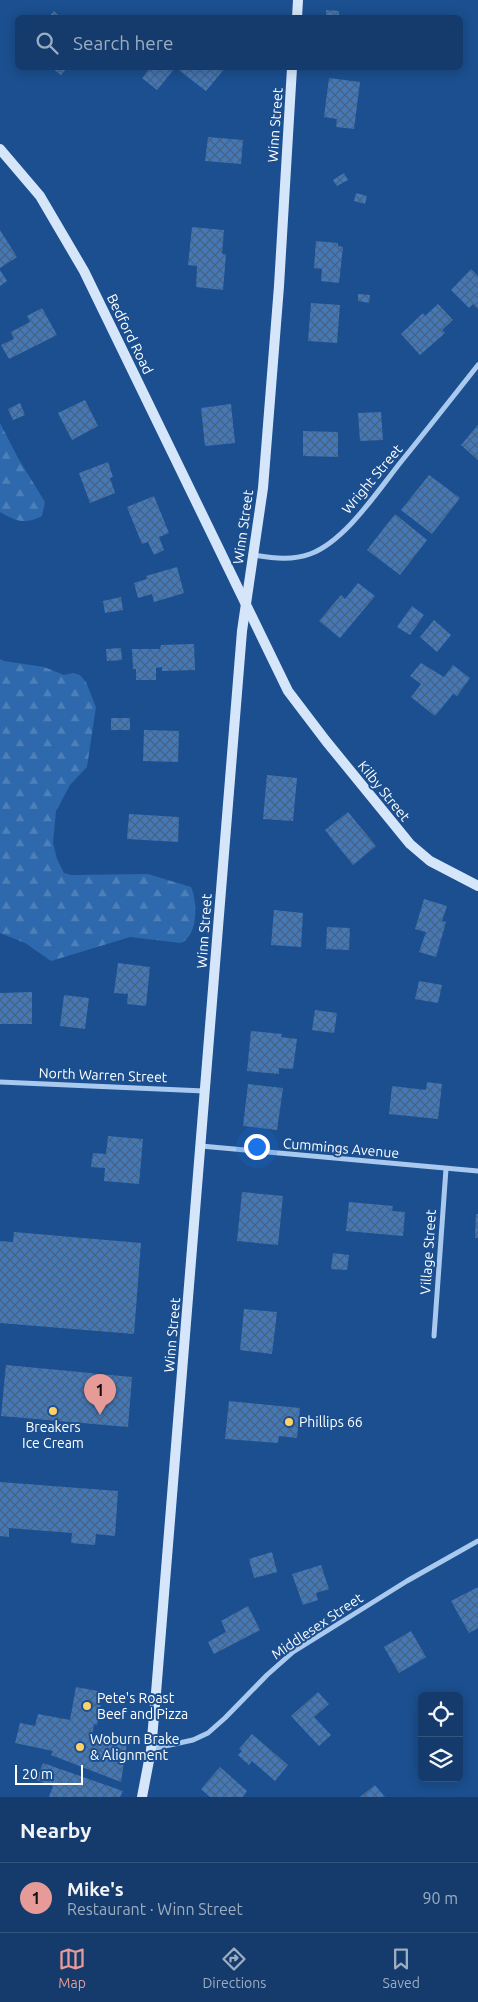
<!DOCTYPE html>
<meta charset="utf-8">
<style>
:root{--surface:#143b6b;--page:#1d4271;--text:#f1f3f6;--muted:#9dadc1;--line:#33557e;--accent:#e69b98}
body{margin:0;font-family:Ubuntu,sans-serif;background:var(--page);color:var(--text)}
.controls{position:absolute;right:15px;bottom:15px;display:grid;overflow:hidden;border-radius:8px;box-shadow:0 2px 12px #0003}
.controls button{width:45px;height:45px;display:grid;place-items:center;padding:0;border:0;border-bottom:1px solid var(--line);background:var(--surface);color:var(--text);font:25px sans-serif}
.scale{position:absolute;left:15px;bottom:12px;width:68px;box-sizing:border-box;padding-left:5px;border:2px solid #fff;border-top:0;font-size:14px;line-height:18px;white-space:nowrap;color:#fff;-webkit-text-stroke:4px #1b4f8f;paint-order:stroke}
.you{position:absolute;left:256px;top:1146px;width:18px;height:18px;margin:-12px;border:4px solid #fff;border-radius:50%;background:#1a73e8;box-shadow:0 0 0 8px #1a73e833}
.badge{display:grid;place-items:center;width:32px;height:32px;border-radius:50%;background:var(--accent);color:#111;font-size:16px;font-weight:700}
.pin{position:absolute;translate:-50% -41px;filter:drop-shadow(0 1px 2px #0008)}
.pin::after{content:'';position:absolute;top:26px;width:18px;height:15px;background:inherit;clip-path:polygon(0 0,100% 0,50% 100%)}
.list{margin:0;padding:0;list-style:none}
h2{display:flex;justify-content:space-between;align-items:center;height:65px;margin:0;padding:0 20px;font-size:21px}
h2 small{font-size:16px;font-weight:400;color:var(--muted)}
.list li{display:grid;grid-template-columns:32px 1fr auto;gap:15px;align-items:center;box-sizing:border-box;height:70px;padding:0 20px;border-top:1px solid var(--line)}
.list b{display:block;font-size:19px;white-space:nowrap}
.list p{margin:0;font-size:16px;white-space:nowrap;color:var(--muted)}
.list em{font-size:16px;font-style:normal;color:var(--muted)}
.icon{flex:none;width:28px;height:28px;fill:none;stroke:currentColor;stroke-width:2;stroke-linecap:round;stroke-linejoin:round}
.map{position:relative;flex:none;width:478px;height:1797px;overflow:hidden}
.search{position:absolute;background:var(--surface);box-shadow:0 2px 12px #0003;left:15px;right:15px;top:15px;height:55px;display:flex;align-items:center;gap:12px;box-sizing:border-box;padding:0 18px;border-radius:8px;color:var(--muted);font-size:19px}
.sheet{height:135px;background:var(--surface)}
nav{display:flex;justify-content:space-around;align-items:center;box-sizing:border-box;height:70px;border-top:1px solid var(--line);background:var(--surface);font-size:14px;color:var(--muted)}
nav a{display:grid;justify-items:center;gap:2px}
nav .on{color:var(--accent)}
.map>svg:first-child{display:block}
.forest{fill:url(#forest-firs)}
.building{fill:url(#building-cross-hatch)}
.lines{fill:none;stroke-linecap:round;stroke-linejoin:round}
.street{stroke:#a9c9ee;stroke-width:5}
.secondary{stroke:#d6e6fa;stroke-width:10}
.poi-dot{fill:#ffd166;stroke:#1b4f8f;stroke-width:2}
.labels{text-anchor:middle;stroke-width:4;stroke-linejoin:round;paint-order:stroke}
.street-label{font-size:14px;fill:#fff;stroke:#1b4f8f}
.poi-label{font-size:14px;fill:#fff;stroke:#1b4f8f;text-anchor:start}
</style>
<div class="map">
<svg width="478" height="1797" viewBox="0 0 478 1797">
<defs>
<pattern id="forest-firs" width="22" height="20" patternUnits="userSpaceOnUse" patternTransform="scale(1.25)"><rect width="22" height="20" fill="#2e69ad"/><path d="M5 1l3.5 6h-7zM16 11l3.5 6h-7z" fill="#4d80b9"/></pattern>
<pattern id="building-cross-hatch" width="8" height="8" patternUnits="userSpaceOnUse" patternTransform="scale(1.25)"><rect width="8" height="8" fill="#4478b7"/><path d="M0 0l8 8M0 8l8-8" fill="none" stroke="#486282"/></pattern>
</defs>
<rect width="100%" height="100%" fill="#1b4f8f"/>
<g class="forest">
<path d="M0,423L18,458L45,502L42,516C26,525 15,521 0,512Z"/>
<path d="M0,659L4,661L44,667L64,675L73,673L80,675L86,682L96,707L87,767L70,785L56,811L53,843L57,859L64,873L71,875L148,874L191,887C198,902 198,936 181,943L130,937L51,961L25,943L0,933Z"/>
</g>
<g class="building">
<path d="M326,10L339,11V18H326Z"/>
<path d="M54,11L61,18H48Z"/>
<path d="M52,68H67L61,75Z"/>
<path d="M150,68H175L157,90L142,78Z"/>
<path d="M176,68H225L206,91Z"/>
<path d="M329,78L360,82L354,129L336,127L337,119L324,117Z"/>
<path d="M208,137L243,140L241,164L205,161Z"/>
<path d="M344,173L348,180L337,186L333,180Z"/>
<path d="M356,193L367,196L365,204L354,201Z"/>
<path d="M192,227L224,230L222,254H226L223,290L196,287L197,266L188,265Z"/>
<path d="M0,230L17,257L0,268Z"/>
<path d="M316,241L338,243V246L343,247L339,283L321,281L322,269L314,268Z"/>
<path d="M471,269L478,276V309L473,304L469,308L451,290Z"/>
<path d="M0,270L7,281L0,286Z"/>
<path d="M358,294L370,295L369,303L358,301Z"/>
<path d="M311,303L340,305L337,343L308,341Z"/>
<path d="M438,304L453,320L442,330L445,333L420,355L401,334L423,313L425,316Z"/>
<path d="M42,308L57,335L9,359L1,345L14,339L11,332L30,322L27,316Z"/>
<path d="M85,400L98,426L72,440L58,413Z"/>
<path d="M20,403L25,415L13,420L8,409Z"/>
<path d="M231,404L235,443L205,446L201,408Z"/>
<path d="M381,412L383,440L360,441L358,413Z"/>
<path d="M478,425V460L461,445Z"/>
<path d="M303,431L338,432V457L303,456Z"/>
<path d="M108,462L113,477L110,478L115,493L90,503L79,473Z"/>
<path d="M429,475L460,498L432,534L401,510Z"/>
<path d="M154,496L169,533L159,537L164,550L154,555L148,542L142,544L127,507Z"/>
<path d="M395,514L427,540L400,575L367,550Z"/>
<path d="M177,567L184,593L154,602L152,594L138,598L134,583L147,579L146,576Z"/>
<path d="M358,583L375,596L340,638L319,621L341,595L345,599Z"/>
<path d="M121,597L123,610L105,613L103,601Z"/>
<path d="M412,606L424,615L410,635L397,627Z"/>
<path d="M434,620L451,635L437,652L420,637Z"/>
<path d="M194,644L195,670L162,671V667L156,668V680H136V669H133L132,649H160L161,645Z"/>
<path d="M121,648L122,660L107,661L106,649Z"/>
<path d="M421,663L444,677L453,665L470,678L457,696L453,694L435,716L411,697L421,684L410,676Z"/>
<rect x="111" y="718" width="19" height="12"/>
<path d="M144,730L179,731L178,762L143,761Z"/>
<path d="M267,775L297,778L293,821L263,819Z"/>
<path d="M348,812L376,846L353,865L325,830Z"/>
<path d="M129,814L179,817L178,842L127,839Z"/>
<path d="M424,899L447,906L442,921L446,922L436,957L419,952L426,932L415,929Z"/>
<path d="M274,910L303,913L301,947L271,945Z"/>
<path d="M327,927L350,928L349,950L326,949Z"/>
<path d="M118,963L150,967L146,1006L127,1004L128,994L114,993Z"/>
<path d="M419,981L442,985L438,1003L415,999Z"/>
<path d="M32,992V1024H0V993Z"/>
<path d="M64,995L89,998L85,1029L60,1026Z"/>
<path d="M315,1010L337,1013L334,1033L312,1030Z"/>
<path d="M251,1031L282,1034L281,1037L297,1039L293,1069L279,1068V1074L247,1071Z"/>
<path d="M427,1082L442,1084L438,1119L389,1114L392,1086L426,1090Z"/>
<path d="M248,1084L283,1088L277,1130L243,1126Z"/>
<path d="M108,1136L143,1139L139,1184L104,1181L105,1168L91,1167L93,1153L106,1154Z"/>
<path d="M242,1192L283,1196L278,1245L237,1241Z"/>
<path d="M349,1202L393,1206L392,1211L405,1212L403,1236L346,1231Z"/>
<path d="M476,1214H478V1238H475Z"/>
<path d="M14,1232L141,1243L134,1334L0,1323V1241L13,1242Z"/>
<path d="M333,1253L349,1255L347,1270L331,1269Z"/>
<path d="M244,1309L277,1312L272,1354L240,1350Z"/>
<path d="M6,1365L132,1377L128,1427L1,1416Z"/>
<path d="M229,1401L300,1408L297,1438L279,1436L278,1443L225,1439Z"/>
<path d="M0,1482L118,1491L115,1536L96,1534L95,1545L71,1543L72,1533L9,1528V1537L0,1536Z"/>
<path d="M272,1552L277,1572L254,1578L249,1559Z"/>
<path d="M321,1565L329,1589L316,1593L318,1600L303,1605L292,1574Z"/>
<path d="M478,1587V1628L469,1633L451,1601Z"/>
<path d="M248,1606L260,1630L214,1654L208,1642L226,1632L221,1621Z"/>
<path d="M411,1631L426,1657L399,1673L384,1647Z"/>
<path d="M76,1687L103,1692L97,1725L94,1724L92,1737L127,1743L121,1782L51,1755L53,1751L15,1743L20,1723L35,1726L38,1714L70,1720Z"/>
<path d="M318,1692L329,1704L314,1717L331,1735L319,1746L291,1716Z"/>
<path d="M252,1734L288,1765L275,1781L252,1761L249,1765L238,1755L242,1751L239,1749Z"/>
<path d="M43,1763L123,1791L120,1797H49L53,1786L36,1780Z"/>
<path d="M220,1767L247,1791L243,1797H210L201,1789Z"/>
<path d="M375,1785L385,1797H360Z"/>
</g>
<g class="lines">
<g class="street">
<path d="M253,555C273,558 291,561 310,554C345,541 377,492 400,463C426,431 452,398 478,365"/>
<path d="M0,1082L204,1091"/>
<path d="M201,1146L478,1171"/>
<path d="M434,1336L446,1169"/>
<path d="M151,1749L193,1740L208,1733L225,1718L267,1675L293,1652L407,1581L478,1541"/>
</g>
<g class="secondary">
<path d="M297,18L298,0"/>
<path d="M0,149L40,196L84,271L288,691L326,741L410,844L430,861L478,886"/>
<path d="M142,1797L151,1750L156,1693L242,631L263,488L279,286L292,68"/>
</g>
</g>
<g class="poi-dot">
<circle cx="53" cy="1411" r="5"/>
<circle cx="289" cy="1422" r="5"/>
<circle cx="87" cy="1706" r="5"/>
<circle cx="80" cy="1747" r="5"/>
</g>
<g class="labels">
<g class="street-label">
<text transform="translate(275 125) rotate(-86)" y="5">Winn Street</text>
<text transform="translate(130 334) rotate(64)" y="5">Bedford Road</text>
<text transform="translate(372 479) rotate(-50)" y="5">Wright Street</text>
<text transform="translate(243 527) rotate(-82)" y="5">Winn Street</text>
<text transform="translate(384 791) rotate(51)" y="5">Kilby Street</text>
<text transform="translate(204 931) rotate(-86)" y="5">Winn Street</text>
<text transform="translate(103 1075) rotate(2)" y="5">North Warren Street</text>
<text transform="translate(341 1148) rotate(5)" y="5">Cummings Avenue</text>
<text transform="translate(428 1252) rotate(-86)" y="5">Village Street</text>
<text transform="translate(172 1335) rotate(-85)" y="5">Winn Street</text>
<text transform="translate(317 1626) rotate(-34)" y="5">Middlesex Street</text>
</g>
<g class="poi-label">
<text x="299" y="1427">Phillips 66</text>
<text x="53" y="1432" text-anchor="middle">Breakers<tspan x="53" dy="16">Ice Cream</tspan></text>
<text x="97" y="1703">Pete's Roast<tspan x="97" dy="16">Beef and Pizza</tspan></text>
<text x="90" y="1744">Woburn Brake<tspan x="90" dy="16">&amp; Alignment</tspan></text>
</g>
</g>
</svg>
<div class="controls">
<button><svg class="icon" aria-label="locate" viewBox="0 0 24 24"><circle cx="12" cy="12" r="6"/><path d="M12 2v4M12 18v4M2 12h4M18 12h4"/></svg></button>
<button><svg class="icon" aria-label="layers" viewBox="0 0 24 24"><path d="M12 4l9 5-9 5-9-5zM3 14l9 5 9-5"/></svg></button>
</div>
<div class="scale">20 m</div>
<div class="you"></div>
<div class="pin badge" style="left:100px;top:1415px">1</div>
<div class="search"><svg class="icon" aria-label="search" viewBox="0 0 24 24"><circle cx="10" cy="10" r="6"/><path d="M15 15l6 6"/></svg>Search here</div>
</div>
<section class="sheet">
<h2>Nearby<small></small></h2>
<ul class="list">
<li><span class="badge">1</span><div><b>Mike's</b><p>Restaurant · Winn Street</p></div><em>90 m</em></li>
</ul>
</section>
<nav>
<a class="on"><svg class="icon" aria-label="map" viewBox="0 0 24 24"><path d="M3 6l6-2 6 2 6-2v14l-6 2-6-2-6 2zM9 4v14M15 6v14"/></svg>Map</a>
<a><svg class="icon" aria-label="directions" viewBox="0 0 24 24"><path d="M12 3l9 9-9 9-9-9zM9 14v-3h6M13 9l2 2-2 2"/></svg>Directions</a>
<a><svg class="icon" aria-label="saved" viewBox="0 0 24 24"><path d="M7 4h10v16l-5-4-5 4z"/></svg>Saved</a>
</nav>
